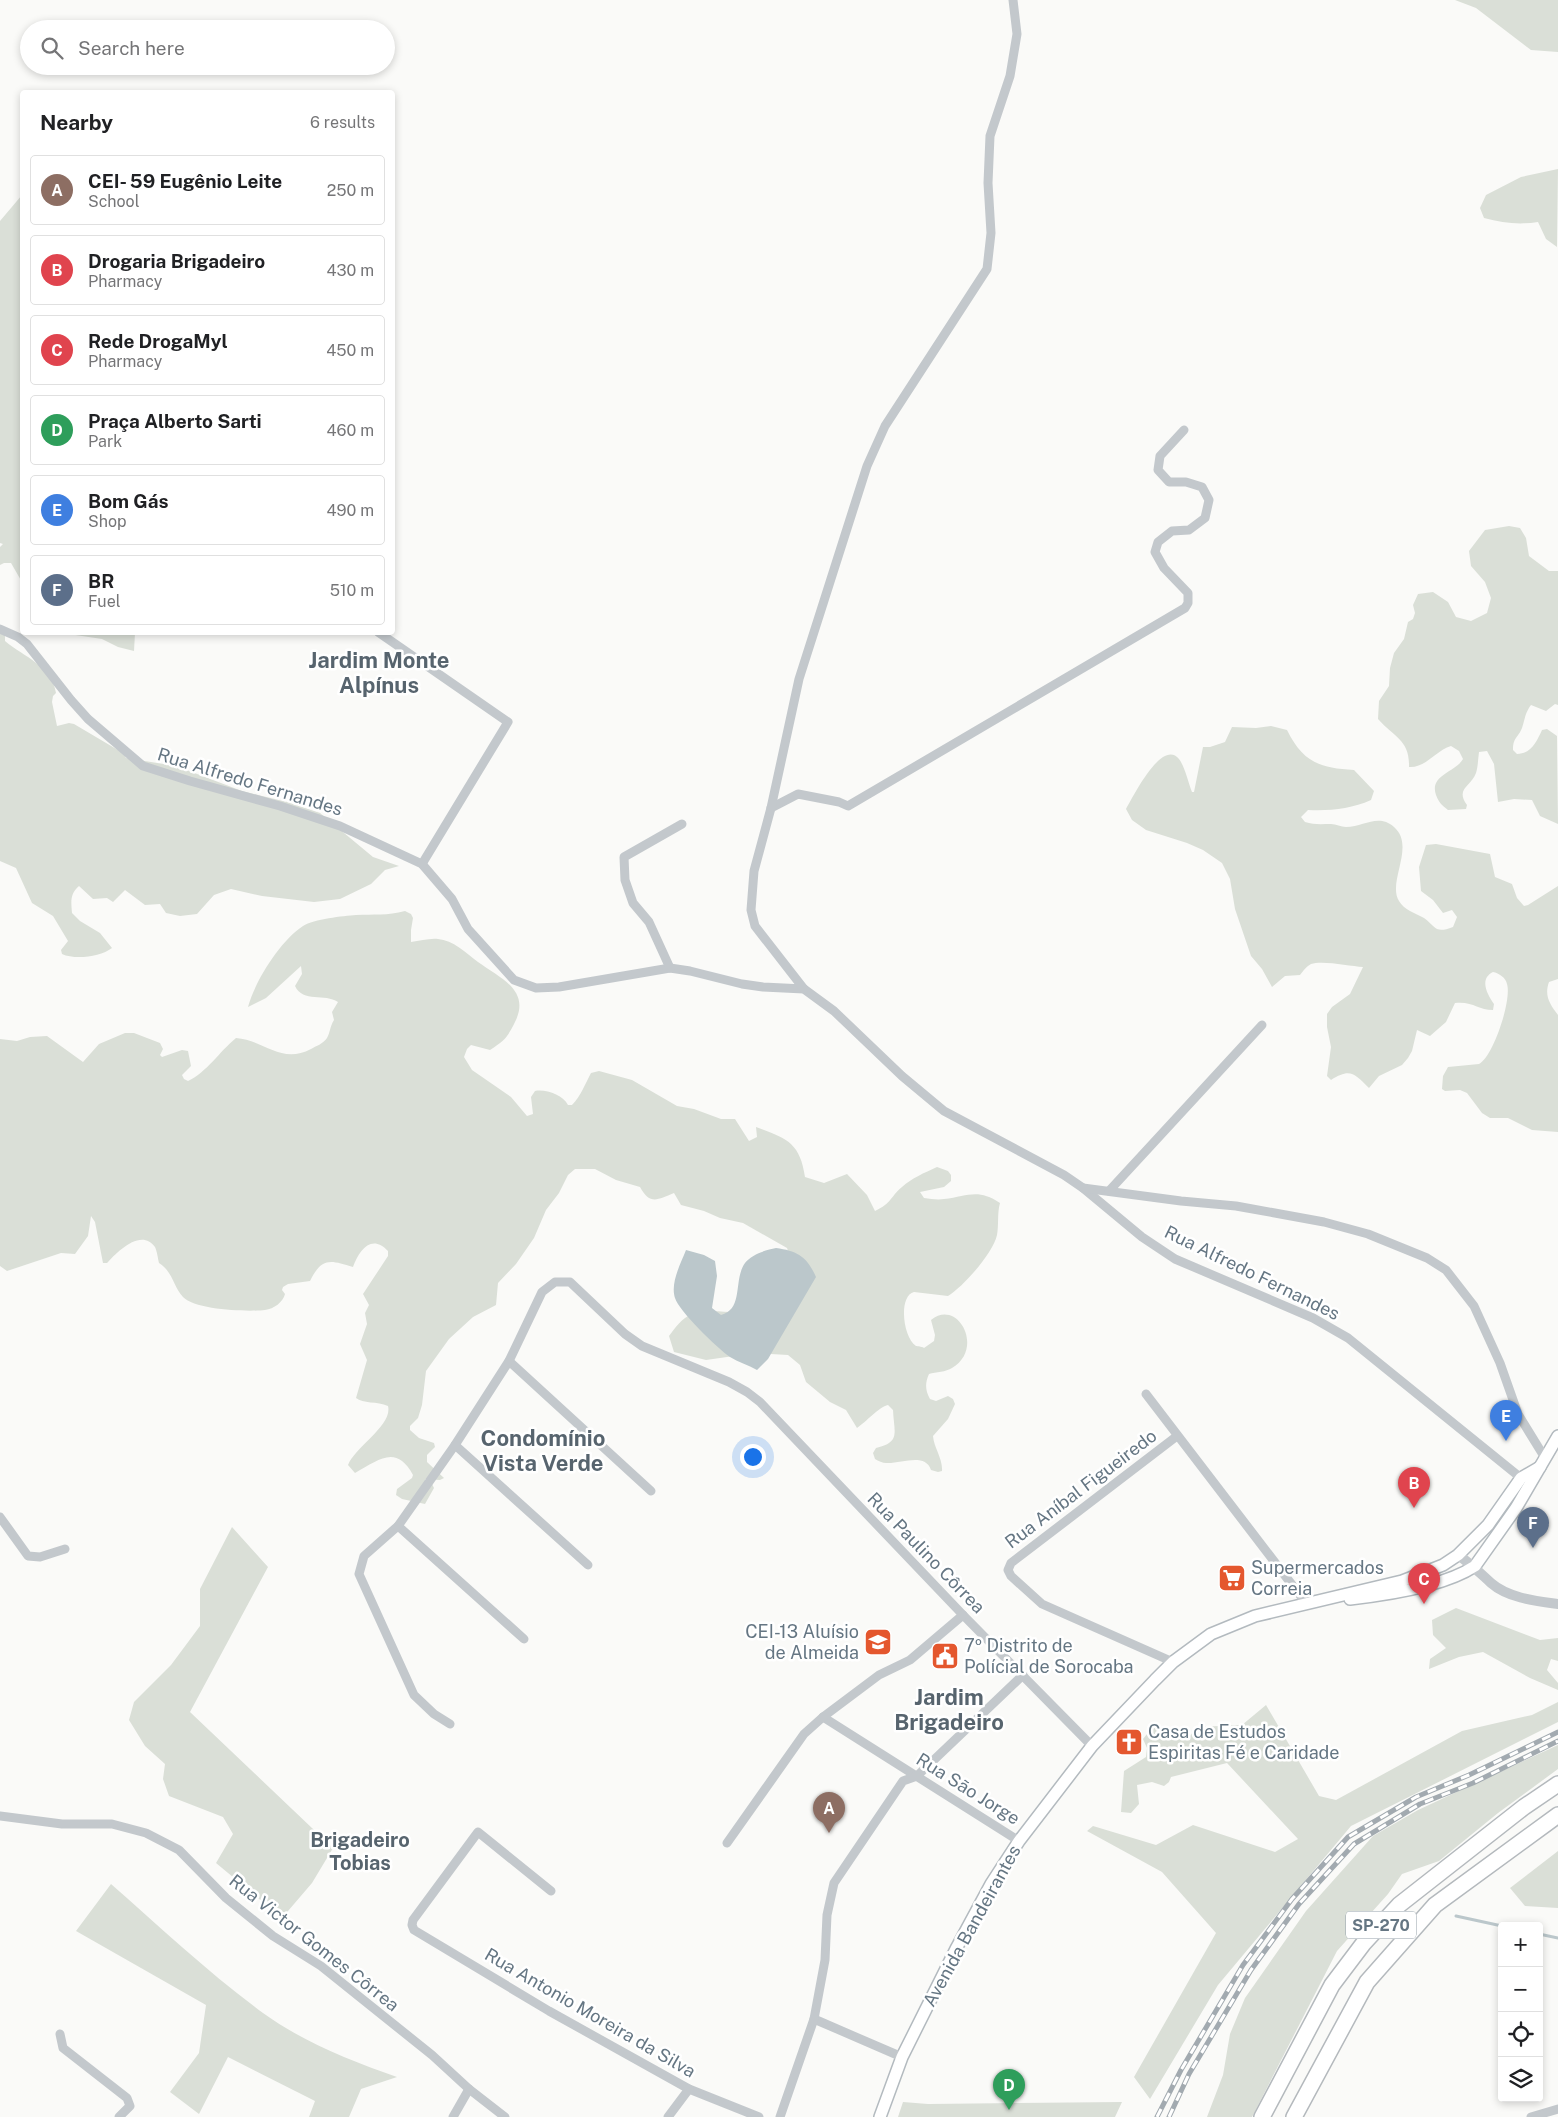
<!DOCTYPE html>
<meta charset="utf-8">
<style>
:root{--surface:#fff;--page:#f6f6f6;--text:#202124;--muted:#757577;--line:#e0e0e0;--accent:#e4572e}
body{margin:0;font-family:"Public Sans",sans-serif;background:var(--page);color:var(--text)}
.controls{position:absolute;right:15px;bottom:15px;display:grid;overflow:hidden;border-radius:5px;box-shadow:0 2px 8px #0003}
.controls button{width:45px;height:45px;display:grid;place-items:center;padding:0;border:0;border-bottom:1px solid var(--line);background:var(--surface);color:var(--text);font:25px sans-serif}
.you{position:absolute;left:752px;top:1456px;width:18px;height:18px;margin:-12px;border:4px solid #fff;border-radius:50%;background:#1a73e8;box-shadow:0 0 0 8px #1a73e833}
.badge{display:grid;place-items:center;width:32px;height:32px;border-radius:50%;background:var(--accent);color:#fff;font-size:16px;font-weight:700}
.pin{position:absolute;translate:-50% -41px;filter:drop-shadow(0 1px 2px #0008)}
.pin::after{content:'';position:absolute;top:26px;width:18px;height:15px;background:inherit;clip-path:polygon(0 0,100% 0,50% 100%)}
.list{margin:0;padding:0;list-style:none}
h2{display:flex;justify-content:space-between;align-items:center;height:65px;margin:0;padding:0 20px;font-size:21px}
h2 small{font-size:16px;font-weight:400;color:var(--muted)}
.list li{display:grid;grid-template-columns:32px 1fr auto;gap:15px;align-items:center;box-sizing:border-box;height:70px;margin:0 10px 10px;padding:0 10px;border:1px solid var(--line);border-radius:5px}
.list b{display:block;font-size:19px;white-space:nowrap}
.list p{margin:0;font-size:16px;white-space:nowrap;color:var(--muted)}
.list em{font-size:16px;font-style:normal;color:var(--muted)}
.icon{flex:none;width:28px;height:28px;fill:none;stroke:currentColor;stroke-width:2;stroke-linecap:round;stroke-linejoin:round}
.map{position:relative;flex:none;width:1558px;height:2117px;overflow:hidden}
.search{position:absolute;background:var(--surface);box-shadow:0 2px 8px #0003;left:20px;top:20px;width:375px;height:55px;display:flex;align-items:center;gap:12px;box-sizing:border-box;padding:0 18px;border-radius:28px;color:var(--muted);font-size:19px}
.panel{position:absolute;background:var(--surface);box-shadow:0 2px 8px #0003;left:20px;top:90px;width:375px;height:545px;border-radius:5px}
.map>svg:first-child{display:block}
.green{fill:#dadfd7}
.water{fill:#bbc7cb}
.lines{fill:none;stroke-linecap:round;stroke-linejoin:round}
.stream{stroke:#bbc7cb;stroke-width:3}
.secondary-casing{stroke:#b3babf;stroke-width:14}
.motorway-casing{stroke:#b4b9bd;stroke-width:18}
.minor{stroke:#c3c8cc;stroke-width:9}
.tertiary{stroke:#c3c8cc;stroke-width:10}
.secondary{stroke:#fff;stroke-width:11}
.motorway{stroke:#fff;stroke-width:15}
.rail-casing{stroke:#a2aab0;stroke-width:5}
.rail{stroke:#fff;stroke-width:3;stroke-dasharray:9;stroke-linecap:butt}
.labels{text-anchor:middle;stroke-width:5;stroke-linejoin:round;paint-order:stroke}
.shield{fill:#fff;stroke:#939fa8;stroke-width:1}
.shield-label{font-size:16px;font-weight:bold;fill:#657683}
.street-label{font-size:18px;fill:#657683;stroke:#fff}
.poi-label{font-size:18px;fill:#657683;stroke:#fff;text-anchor:start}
.quarter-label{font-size:20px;font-weight:bold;fill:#57646e;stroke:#fff}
.district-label{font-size:22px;font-weight:bold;fill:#57646e;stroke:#fff}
</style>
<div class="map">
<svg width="1558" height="2117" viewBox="0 0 1558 2117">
<rect width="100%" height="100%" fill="#fafaf8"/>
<g class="green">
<path d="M1455,0H1558V52L1531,50L1476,8Z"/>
<path d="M1558,169L1557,247L1546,239L1538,222C1519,225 1503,223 1484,218L1480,208L1486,195L1521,177Z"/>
<path d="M22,195V582L11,563H4L0,565V547L3,544L0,543V221Z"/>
<path d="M1509,526L1520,528L1526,538L1529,556L1549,571H1558V705L1555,704L1546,711L1531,705C1525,713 1525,719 1522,728C1518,738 1513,737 1513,750L1517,754C1531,754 1537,741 1542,730L1547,729L1557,736L1558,824L1540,816L1532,800L1514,799L1498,802L1494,764L1487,751L1479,752C1478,759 1478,767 1476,773C1471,787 1455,788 1467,805L1466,809L1448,810C1442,805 1439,803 1436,795C1429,775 1456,772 1463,759L1459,751L1451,746C1435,751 1426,768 1409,767C1410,740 1394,737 1378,719L1379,701L1389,686L1390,668L1394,653L1404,639L1408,622L1413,619L1415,613L1413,605L1418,594L1433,592L1448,602L1456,617L1471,621L1487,613L1491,598L1485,582L1471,566L1469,551L1485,530Z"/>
<path d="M0,632L5,634V641C24,657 52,666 56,693L53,696L52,702L57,726L69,723L74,724L123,753L126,758L176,766L242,791L287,802L320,813L373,857L399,866L385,870L371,884L340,899L314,902L262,896L231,889L214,895L197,914L180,916L166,913L160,904L145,905L125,890L113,902L107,898L93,899L79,886C70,894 71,901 72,913L80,921L100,933L112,948C100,957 75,960 62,954L61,950L68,941L53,916L32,903L16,868L0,861Z"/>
<path d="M62,633H135L134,651L118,647L102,639Z"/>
<path d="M1271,726L1287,730C1303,762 1319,768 1354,770L1374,791L1371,800C1351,809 1330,811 1308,810L1301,817L1305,822C1314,825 1322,824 1331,824C1336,824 1341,827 1346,827C1364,827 1378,813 1394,827C1416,846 1387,882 1399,901C1404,910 1415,913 1424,918C1436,927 1435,934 1453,927L1457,917L1452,910L1443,913L1433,900L1421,891L1419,867L1426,845L1436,844L1490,854L1495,877L1512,884L1517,898L1524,906L1528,905L1558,886V979L1549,982C1544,996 1550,1004 1558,1015V1132L1532,1130L1508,1118H1490L1482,1113L1467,1093L1460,1090L1445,1091L1442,1089L1443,1076L1448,1067L1479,1064C1493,1057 1512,1000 1507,984C1506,978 1499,973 1493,972C1479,979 1487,994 1494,1004L1493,1010C1478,1010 1473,1001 1455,1003L1446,1022L1430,1036L1417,1030L1412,1051L1408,1058L1402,1065L1379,1076L1369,1088C1354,1073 1350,1068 1331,1080L1327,1076L1331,1047L1327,1027V1014L1332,1007L1350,994L1363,967C1350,966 1322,960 1311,964C1307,966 1303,971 1300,975L1285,976L1272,987L1262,969L1251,956L1235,909L1230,879L1222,863L1203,850L1187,843L1146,830L1132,820L1126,809C1133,797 1162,738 1179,759C1185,767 1188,782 1192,792H1194L1203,747H1210L1225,742L1232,727L1256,728Z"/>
<path d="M405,911L411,914L413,918L411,930V942C420,941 430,938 438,939C453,940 466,953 478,962C500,978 531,990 515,1022C507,1038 505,1040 490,1050L471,1045L467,1049L464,1057L472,1070L511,1097L527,1116L533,1114L531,1097L535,1091C546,1089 563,1095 568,1105H572C581,1096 585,1084 591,1073L599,1071L632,1080L677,1106L694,1109L721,1119H735L749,1141L757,1137L756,1127C786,1138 800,1142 805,1177L824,1183L847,1174L867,1195L875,1211C892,1203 890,1197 902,1187C912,1178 924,1173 937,1167L948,1171L951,1175V1181L944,1187L920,1192L924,1198C931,1199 938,1200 944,1199C968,1196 978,1188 1000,1203C997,1214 999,1224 997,1235C993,1253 964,1286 948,1296L914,1292C898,1296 903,1338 916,1346C917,1346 924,1347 924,1348L934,1341L935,1335L931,1320C958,1298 985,1349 952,1368C946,1372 936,1372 929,1374C925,1383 925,1390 930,1399L936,1401L948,1396L953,1399L955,1404L948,1419L933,1436C934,1448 943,1459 942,1471L938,1472L931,1470C925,1452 901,1464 886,1463C883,1463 878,1461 875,1459L873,1453L876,1448C901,1442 894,1433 893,1410L888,1405C879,1407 866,1422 857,1428L846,1410L830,1402L806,1382L800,1365L788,1355L755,1353L706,1360L674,1352L669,1336C675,1328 682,1318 692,1314C709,1308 739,1314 757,1314L792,1264L787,1248L743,1223L720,1218L704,1211L681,1205L674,1193C657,1200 650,1205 640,1187L616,1180L595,1169H575L568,1175L559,1193L546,1210L534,1238L516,1264L498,1283L496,1305L473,1317L449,1339L426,1371L422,1405L418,1418L410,1426V1430L419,1438L434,1443L435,1447L427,1455V1462L444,1478L440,1480L425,1479V1481L432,1484L434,1488L425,1504L402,1499L396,1495L397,1489L412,1478L413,1475C396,1444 379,1460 355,1473L348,1465C355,1447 393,1425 388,1406C377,1401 363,1404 356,1398L367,1360L360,1344L367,1324L365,1313L369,1305L363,1294L388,1256V1251C371,1233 359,1251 353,1267C330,1260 322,1257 310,1281L288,1284L283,1287L282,1290L285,1294C283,1302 274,1309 265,1310C248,1312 195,1310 183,1297C173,1286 173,1272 159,1263C158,1259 157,1251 155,1247C141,1227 116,1253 107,1263H103L95,1222L91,1216L88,1236L75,1254L61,1253L7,1271L0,1266V1039L17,1041L30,1037L47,1036L83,1062L99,1044L125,1033H134L160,1043L163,1049L160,1055L162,1057L182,1050L188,1051L191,1066L182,1075L184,1079L188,1081C207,1072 219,1052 236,1038C264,1040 281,1065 311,1049C316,1046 323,1044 327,1038C330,1033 330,1026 334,1020L332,1012L338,1002C325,993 303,1003 295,986L302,974L301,966L266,998L248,1007C255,981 280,941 303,926C314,919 343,916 356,915C374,914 387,916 405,911Z"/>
<path d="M232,1527L268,1567L190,1712L333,1848L312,1883L282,1918L216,1863L233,1834L223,1817L169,1796L163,1779L165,1764L145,1746L129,1720L134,1702L171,1665L200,1626V1589Z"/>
<path d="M1456,1608L1540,1640L1558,1638V1661L1551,1659L1547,1670L1558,1683V1690L1530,1678L1483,1652L1459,1657L1429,1669L1430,1659L1446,1648L1433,1635L1432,1620Z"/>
<path d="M1558,1702V1722L1351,1826L1218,1985L1150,2099L1134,2077L1216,1933L1162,1872L1087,1831L1093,1826L1156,1845L1193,1825L1275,1852L1298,1839L1227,1763L1171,1777L1169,1782L1164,1786L1152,1782L1137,1785L1139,1804L1131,1813L1121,1812L1124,1771L1146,1757L1147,1748L1143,1739L1155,1724L1175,1736L1189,1737L1197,1727L1242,1725L1266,1705L1319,1796L1336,1800L1462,1731L1532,1715Z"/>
<path d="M1558,1745V1769L1498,1813L1439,1861L1402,1874L1388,1894L1337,1951L1252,2117H1207L1223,2075L1230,2034L1245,1998L1306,1911L1373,1836L1418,1810Z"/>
<path d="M1558,1851V1908L1525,1906L1510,1888Z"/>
<path d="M111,1884C161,1928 210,1974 263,2013C303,2042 351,2061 397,2077L361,2089L349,2117H309L315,2101L228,2057L199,2114L170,2092L199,2053L206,2005L76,1931Z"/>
<path d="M903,2102L928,2104L1122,2102L1115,2117H898Z"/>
</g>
<path class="water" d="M776,1248C798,1251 807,1257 816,1277L768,1359L757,1370C748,1365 738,1362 730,1357C717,1348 679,1311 675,1298C670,1283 681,1263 686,1250L704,1255L715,1261L717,1276L712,1308L721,1315C744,1309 733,1280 745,1263C752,1254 766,1250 776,1248Z"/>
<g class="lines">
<g class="stream">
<path d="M1456,1916L1502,1926"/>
<path d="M1539,1934L1558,1938"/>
</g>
<g class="secondary-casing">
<g id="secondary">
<path d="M1350,1599C1386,1595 1445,1586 1475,1566L1516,1508L1558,1436"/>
<path d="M880,2117L902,2057L957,1947L991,1884L1019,1841L1092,1746L1155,1680L1173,1662L1211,1634L1255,1616L1402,1581L1443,1565L1458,1555L1488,1525L1521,1478L1540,1467"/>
</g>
</g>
<g class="motorway-casing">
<g id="motorway">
<path d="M1262,2117L1332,1985L1363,1944L1399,1905L1524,1807L1558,1784"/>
<path d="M1294,2117L1367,1982L1435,1905L1558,1815"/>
</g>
</g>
<g class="minor">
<path d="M0,629L18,637L27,644L71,700L88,719L143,766L190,781L280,806L340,826L422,864L452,899L468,929L514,980L536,988L559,987L670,968L690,971L742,984L763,987L804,989L834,1011L902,1076L944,1111L1064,1175L1083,1188L1142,1237L1175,1259L1313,1318L1348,1338L1521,1478"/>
<path d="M378,632L508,722L422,864"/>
<path d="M771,808L798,794L839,802L848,806L1185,608L1188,603V593L1164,568L1155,552L1158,542L1172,531L1189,530L1205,518L1209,500L1202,487L1186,482H1169L1158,470L1160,456L1184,430"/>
<path d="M670,968L649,922L633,903L625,880L624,857L682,824"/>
<path d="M804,989L755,926L751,910L754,871L771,808L799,679L867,466L885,426L987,269L991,233L988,183L990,136L1010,76L1017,34L1013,0"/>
<path d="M1083,1188L1181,1201L1236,1206L1324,1222L1368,1234L1427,1258L1446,1270L1474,1306L1500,1363L1518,1414L1545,1458"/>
<path d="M1109,1191L1262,1025"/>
<path d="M509,1361L651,1491"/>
<path d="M1146,1394L1306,1603"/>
<path d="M455,1445L588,1565"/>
<path d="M0,1517L28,1556L40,1557L65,1549"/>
<path d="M398,1526L524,1639"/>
<path d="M1173,1662L1042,1604L1011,1576L1008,1570L1011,1563L1177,1436"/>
<path d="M823,1717L1019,1841"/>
<path d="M450,1724L434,1714L414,1695L359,1574L364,1556L398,1526L455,1445L509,1361L542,1292L555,1282H570L625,1334L642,1346L729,1382L747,1392L760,1402L963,1615L1092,1746"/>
<path d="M0,1816L62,1824H112L146,1833L179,1850L226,1898L273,1936L321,1966L432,2055L469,2089L505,2117"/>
<path d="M727,1843L804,1734L823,1717L879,1675L910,1660L963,1615"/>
<path d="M551,1891L478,1832L413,1920L412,1925L414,1930L549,2011L689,2089L759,2117"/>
<path d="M814,2019L902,2057"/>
<path d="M60,2034L63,2048L127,2098L130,2106L119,2117"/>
<path d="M453,2117L469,2089"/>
<path d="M668,2117L689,2089"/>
<path d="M780,2117L814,2019L825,1960L827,1915L834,1883L903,1781L917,1776L1023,1675"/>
<path d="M1531,2117L1558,2109"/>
</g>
<path class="tertiary" d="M1458,1555C1470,1563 1480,1573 1491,1583C1508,1598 1536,1601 1558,1604"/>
<use href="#secondary" class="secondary"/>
<use href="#motorway" class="motorway"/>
<g class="rail-casing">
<g id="rail">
<path d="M1157,2117L1181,2070L1243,1965L1292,1899L1348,1837L1416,1797L1469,1775L1558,1732"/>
<path d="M1169,2117L1189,2074L1251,1970L1299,1904L1354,1844L1420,1804L1473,1783L1558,1741"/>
</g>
</g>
<use href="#rail" class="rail"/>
</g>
<defs>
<g id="supermarket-square" transform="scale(1.4375)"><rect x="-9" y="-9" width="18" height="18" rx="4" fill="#e4572e" stroke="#fff"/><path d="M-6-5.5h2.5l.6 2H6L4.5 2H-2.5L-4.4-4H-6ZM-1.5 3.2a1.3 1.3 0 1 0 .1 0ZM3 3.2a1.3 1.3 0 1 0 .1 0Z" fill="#fff"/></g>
<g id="school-square" transform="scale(1.4375)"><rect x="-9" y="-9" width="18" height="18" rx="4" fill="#e4572e" stroke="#fff"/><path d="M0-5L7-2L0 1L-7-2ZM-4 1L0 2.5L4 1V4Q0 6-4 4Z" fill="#fff"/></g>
<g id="civic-square" transform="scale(1.4375)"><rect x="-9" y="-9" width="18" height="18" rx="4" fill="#e4572e" stroke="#fff"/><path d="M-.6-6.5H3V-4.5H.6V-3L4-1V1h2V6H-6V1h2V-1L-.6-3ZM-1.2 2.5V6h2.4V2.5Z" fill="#fff"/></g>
<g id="church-square" transform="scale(1.4375)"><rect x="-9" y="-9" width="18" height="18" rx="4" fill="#e4572e" stroke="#fff"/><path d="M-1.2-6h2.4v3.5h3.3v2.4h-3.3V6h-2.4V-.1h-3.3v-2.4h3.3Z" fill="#fff"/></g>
</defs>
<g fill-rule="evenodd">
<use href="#supermarket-square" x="1232" y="1578"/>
<use href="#school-square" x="878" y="1642"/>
<use href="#civic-square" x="945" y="1656"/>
<use href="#church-square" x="1129" y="1742"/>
</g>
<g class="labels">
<rect class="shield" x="1346" y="1911.5" width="70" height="27" rx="4"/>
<g class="shield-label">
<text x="1381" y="1931">SP-270</text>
</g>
<g class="street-label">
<text transform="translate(250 782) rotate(17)" y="6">Rua Alfredo Fernandes</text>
<text transform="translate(1252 1273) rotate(26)" y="6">Rua Alfredo Fernandes</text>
<text transform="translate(1081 1489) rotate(-37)" y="6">Rua Aníbal Figueiredo</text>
<text transform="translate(926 1553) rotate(46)" y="6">Rua Paulino Côrrea</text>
<text transform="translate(968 1789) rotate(32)" y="6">Rua São Jorge</text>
<text transform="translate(972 1926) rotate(-61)" y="6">Avenida Bandeirantes</text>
<text transform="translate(314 1943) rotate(38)" y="6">Rua Victor Gomes Côrrea</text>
<text transform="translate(590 2013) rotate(30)" y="6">Rua Antonio Moreira da Silva</text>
</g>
<g class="poi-label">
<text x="1251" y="1574">Supermercados<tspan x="1251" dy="21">Correia</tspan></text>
<text x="859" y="1638" text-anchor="end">CEI-13 Aluísio<tspan x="859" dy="21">de Almeida</tspan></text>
<text x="964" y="1652">7º Distrito de<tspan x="964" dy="21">Polícial de Sorocaba</tspan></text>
<text x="1148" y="1738">Casa de Estudos<tspan x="1148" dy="21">Espiritas Fé e Caridade</tspan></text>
</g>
<g class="quarter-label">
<text x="360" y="1847">Brigadeiro<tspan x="360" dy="23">Tobias</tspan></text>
</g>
<g class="district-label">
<text x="379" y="668">Jardim Monte<tspan x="379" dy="25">Alpínus</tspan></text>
<text x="543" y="1446">Condomínio<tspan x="543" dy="25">Vista Verde</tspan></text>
<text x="949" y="1705">Jardim<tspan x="949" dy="25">Brigadeiro</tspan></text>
</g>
</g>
</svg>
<div class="controls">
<button>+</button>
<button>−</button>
<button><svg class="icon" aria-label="locate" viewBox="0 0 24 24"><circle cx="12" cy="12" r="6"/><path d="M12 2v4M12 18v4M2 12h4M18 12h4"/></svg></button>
<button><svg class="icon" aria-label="layers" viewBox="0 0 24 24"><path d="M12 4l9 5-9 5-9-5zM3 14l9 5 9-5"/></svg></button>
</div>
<div class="you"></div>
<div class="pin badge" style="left:829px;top:1833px;background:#8d6e63">A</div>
<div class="pin badge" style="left:1414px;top:1508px;background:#e0444e">B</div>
<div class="pin badge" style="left:1424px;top:1604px;background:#e0444e">C</div>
<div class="pin badge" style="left:1009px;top:2110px;background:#2e9e5b">D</div>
<div class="pin badge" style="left:1506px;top:1441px;background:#3f7fe0">E</div>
<div class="pin badge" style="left:1533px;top:1548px;background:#5c6f8a">F</div>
<div class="search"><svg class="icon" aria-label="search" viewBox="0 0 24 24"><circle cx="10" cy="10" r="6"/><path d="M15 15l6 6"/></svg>Search here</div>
<section class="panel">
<h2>Nearby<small>6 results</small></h2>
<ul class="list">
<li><span class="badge" style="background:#8d6e63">A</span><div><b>CEI- 59 Eugênio Leite</b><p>School</p></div><em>250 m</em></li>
<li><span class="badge" style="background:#e0444e">B</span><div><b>Drogaria Brigadeiro</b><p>Pharmacy</p></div><em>430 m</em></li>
<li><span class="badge" style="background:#e0444e">C</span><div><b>Rede DrogaMyl</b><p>Pharmacy</p></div><em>450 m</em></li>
<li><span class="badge" style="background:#2e9e5b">D</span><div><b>Praça Alberto Sarti</b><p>Park</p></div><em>460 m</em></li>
<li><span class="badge" style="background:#3f7fe0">E</span><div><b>Bom Gás</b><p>Shop</p></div><em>490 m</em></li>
<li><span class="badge" style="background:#5c6f8a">F</span><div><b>BR</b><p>Fuel</p></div><em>510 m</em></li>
</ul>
</section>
</div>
